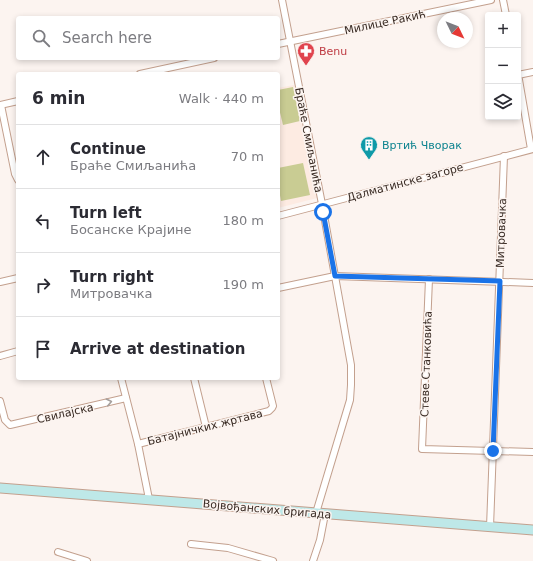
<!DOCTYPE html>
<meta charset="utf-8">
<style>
:root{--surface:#fff;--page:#f2f2f3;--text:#2b2b33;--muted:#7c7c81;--line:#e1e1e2}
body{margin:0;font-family:"DejaVu Sans",sans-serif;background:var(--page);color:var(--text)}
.controls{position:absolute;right:12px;top:12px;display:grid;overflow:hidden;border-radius:4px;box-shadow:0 2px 6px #0003}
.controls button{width:36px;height:36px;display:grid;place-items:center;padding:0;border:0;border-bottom:1px solid var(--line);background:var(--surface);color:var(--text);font:20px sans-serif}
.compass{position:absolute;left:437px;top:12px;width:36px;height:36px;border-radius:50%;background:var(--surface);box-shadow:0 2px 6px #0003;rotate:133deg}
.stop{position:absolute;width:12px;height:12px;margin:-9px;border:3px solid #1a73e8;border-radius:50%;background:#fff}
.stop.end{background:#1a73e8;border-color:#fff;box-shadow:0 1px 4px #0008}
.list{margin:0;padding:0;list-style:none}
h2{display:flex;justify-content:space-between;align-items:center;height:52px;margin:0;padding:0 16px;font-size:17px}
h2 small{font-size:13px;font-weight:400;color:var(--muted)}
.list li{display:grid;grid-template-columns:26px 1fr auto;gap:12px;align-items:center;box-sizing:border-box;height:64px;padding:0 16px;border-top:1px solid var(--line)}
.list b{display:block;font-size:15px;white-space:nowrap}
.list p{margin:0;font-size:13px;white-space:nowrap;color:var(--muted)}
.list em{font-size:13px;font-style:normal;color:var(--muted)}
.icon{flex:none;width:22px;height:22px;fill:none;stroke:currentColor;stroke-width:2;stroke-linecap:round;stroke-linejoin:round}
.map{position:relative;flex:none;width:533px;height:561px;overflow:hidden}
.search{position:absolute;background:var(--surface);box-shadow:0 2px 6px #0003;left:16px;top:16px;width:264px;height:44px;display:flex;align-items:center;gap:10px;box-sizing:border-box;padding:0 14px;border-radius:4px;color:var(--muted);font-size:15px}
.panel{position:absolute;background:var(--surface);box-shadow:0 2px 6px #0003;left:16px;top:72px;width:264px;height:308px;border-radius:4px}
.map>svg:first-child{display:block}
.built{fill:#fdebe2}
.green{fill:#c9cc93}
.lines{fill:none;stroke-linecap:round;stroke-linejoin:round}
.street-casing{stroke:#c3a08e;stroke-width:8}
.secondary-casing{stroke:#c3a08e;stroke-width:11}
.street{stroke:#fff;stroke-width:6}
.secondary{stroke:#bee8e8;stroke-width:9}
.oneway{stroke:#a59f9c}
.route{stroke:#1a73e8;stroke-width:5}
.labels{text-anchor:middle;stroke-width:3;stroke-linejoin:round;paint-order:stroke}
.street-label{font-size:11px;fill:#382a23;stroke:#fcf4f0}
.health-label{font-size:11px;fill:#be3a42;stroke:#fcf4f0;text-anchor:start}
.culture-label{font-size:11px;fill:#0d838f;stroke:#fcf4f0;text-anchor:start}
</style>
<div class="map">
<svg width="533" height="561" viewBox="0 0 533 561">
<rect width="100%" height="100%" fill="#fcf4f0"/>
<path class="built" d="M294,85L317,198L278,208V88Z"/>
<g class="green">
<path d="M293,87L300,121L283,125L278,104V90Z"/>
<path d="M303,163L310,195L281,201L278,184V168Z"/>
</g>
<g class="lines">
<g class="street-casing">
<g id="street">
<path d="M282,0L322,204L351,365V385L350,400L316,513"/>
<path d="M503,0L506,15"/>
<path d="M278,44L491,0"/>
<path d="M140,74L214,58"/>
<path d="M518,74L531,149"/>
<path d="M518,75L533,72"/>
<path d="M0,105L18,101"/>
<path d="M1,105L15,174L18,180"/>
<path d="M278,216L533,149"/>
<path d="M429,279L422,449L533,452"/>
<path d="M0,282L18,278"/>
<path d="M278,288L335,276L533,283"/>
<path d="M0,356L18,351"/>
<path d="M121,378L138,444L149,499"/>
<path d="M194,378L206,427"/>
<path d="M0,401L5,420L10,425L126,398"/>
<path d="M138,444L269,411L272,408L273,406L266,378"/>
<path d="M490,527L504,156"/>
<path d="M191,544L228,548L273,561"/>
<path d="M58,552L87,561"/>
<path d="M313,561L320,540L325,514"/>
</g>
</g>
<g class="secondary-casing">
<path id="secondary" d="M0,488L533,530"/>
</g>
<use href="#street" class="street"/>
<use href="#secondary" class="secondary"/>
</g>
<defs><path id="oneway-chevron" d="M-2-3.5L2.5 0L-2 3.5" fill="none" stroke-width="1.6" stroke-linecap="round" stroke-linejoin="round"/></defs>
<use class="oneway" href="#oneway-chevron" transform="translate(109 402) rotate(-13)"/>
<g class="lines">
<path class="route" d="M323,212L335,276L500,281L493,451"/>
</g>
<defs>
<g id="pharmacy-pin" transform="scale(0.9)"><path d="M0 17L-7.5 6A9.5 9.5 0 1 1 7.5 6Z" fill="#e0444e" stroke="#fcf4f0"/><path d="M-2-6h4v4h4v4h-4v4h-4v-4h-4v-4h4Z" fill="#fff"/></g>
<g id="building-pin" transform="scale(0.9)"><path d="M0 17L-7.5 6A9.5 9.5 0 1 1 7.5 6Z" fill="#0f9aa8" stroke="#fcf4f0"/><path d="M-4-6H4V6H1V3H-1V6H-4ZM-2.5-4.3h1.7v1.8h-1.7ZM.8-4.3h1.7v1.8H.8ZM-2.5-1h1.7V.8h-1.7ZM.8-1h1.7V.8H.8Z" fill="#fff"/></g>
</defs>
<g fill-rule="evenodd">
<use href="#pharmacy-pin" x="306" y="51"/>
<use href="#building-pin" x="369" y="145"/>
</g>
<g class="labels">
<g class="street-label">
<text transform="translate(385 22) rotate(-12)" y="4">Милице Ракић</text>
<text transform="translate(309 140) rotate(79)" y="4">Браће Смиљанића</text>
<text transform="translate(405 182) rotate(-15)" y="4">Далматинске загоре</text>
<text transform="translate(501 233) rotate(-88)" y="4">Митровачка</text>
<text transform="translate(426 364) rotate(-88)" y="4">Стеве Станковића</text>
<text transform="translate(65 413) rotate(-13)" y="4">Свилајска</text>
<text transform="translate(205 427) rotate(-14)" y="4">Батајничких жртава</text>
<text transform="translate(267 509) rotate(5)" y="4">Војвођанских бригада</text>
</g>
<g class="health-label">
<text x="319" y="55">Benu</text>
</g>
<g class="culture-label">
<text x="382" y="149">Вртић Чворак</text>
</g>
</g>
</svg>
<div class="controls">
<button>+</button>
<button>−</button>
<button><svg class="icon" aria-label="layers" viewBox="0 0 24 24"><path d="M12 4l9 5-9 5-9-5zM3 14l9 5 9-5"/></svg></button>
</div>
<svg class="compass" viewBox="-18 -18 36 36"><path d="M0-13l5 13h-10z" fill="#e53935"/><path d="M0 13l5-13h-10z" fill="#7c7c81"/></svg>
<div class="stop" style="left:323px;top:212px"></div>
<div class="stop end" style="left:493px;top:451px"></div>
<div class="search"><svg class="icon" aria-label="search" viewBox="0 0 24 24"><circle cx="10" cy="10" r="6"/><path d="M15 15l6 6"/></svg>Search here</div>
<section class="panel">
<h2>6 min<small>Walk · 440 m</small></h2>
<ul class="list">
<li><svg class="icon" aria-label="ahead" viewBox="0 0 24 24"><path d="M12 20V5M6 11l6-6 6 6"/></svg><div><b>Continue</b><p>Браће Смиљанића</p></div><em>70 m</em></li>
<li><svg class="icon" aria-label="left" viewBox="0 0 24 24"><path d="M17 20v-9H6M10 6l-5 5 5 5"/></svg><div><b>Turn left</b><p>Босанске Крајине</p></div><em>180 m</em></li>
<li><svg class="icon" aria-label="right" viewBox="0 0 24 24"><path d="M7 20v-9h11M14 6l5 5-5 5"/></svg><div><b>Turn right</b><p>Митровачка</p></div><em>190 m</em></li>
<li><svg class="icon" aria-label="arrive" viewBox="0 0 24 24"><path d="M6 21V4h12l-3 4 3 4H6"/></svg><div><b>Arrive at destination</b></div></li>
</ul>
</section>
</div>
